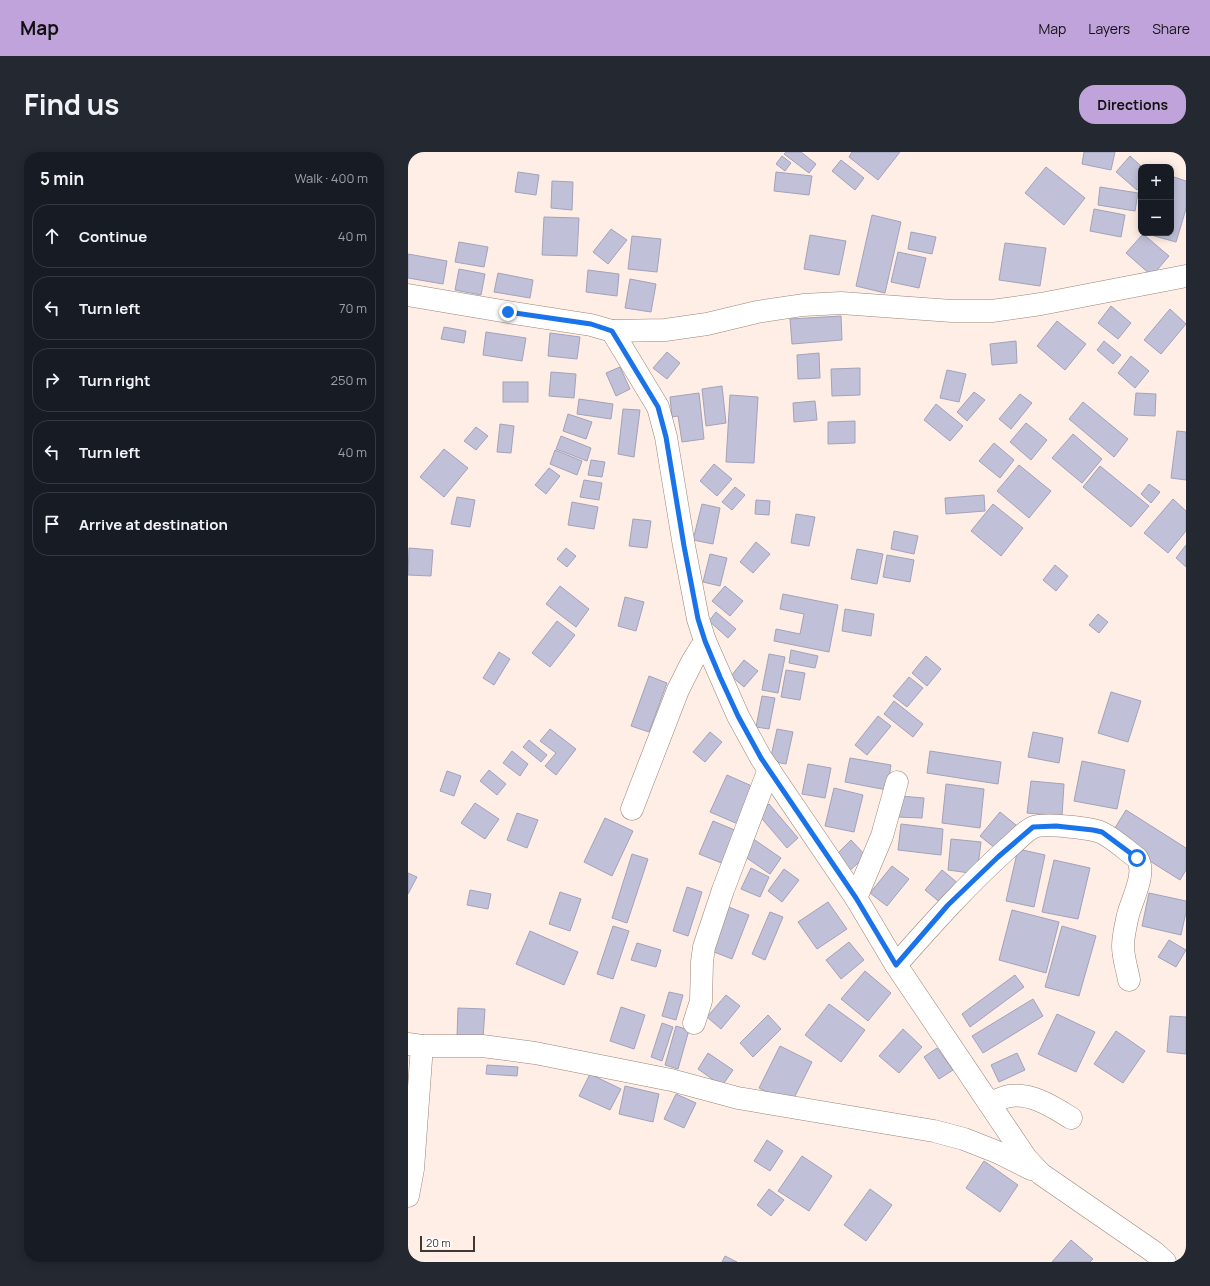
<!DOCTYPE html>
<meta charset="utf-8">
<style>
:root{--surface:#171b24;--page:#242831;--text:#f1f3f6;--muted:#9ea1a6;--line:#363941;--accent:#bfa3da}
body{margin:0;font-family:Manrope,sans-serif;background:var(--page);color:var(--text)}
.controls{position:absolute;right:12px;top:12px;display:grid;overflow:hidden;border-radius:8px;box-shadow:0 2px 10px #0003}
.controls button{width:36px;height:36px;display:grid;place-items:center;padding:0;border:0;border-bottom:1px solid var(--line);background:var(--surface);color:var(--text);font:20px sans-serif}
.scale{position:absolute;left:12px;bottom:10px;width:55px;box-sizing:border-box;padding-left:4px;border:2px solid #423832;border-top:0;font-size:11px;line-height:14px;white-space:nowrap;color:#423832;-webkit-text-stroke:3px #fff;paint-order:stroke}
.stop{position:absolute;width:12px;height:12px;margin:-9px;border:3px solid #1a73e8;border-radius:50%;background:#fff}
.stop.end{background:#1a73e8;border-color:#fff;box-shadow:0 1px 4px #0008}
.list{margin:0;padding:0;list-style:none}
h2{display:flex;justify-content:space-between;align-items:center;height:52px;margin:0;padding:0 16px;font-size:17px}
h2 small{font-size:13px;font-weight:400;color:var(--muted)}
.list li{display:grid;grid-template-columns:26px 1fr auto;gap:12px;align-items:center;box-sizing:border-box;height:64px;margin:0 8px 8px;padding:0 8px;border:1px solid var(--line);border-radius:16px}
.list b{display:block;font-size:15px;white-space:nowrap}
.list em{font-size:13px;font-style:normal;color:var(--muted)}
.icon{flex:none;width:22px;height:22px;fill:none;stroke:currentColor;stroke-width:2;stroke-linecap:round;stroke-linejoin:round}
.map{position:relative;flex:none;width:778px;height:1110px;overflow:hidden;border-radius:16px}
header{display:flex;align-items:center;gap:24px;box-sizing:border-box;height:56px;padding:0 20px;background:var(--accent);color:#111}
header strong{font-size:19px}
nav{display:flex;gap:22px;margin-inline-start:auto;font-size:14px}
.intro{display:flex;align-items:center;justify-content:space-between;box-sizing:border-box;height:96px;padding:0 24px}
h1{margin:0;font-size:28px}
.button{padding:10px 18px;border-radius:16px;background:var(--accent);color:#111;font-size:14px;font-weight:700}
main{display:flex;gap:24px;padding:0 24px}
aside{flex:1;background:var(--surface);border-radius:16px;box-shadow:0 2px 10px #0003}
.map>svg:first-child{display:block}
.building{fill:#c0c0d9;stroke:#a2a2ba}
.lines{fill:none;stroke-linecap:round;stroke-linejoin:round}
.minor-casing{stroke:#9b8476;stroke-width:23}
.minor{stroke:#fff;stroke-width:22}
.route{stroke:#1a73e8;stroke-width:5}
</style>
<header>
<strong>Map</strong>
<nav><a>Map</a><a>Layers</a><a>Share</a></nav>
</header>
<div class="intro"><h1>Find us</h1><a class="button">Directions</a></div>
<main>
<aside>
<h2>5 min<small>Walk · 400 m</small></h2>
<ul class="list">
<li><svg class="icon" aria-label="ahead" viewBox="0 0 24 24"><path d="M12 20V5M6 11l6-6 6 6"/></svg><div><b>Continue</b></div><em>40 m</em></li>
<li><svg class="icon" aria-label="left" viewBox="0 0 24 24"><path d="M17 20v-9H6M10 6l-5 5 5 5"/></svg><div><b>Turn left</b></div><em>70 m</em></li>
<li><svg class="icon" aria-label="right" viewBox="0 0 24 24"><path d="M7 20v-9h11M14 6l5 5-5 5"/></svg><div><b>Turn right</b></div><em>250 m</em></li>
<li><svg class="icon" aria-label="left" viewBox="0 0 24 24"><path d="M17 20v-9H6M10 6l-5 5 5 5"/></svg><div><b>Turn left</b></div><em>40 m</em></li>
<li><svg class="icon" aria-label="arrive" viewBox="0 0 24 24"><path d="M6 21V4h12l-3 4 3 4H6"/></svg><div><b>Arrive at destination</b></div></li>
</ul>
</aside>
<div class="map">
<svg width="778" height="1110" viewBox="0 0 778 1110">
<rect width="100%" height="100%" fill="#feeee5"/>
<g class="building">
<path d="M378,0H393L408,12L401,21L376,2Z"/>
<path d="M444,0H492L470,28L441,5Z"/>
<path d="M676,0H707L703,18L674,12Z"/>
<path d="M374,4L383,11L377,19L368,12Z"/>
<path d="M722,4L734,15L733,34L729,38L708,20Z"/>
<path d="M433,8L456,26L447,38L424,19Z"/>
<path d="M638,15L677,46L656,73L617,41Z"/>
<path d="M110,20L131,23L128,43L107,40Z"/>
<path d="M368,20L404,24L401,43L366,39Z"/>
<path d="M763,24L778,29V57L768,90L743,83V81H763Z"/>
<path d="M144,29L165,30L164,58L143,56Z"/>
<path d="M692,35L730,41L727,59L690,53Z"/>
<path d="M686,57L717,63L713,85L682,79Z"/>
<path d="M464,63L493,70L477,141L448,134Z"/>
<path d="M136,65L171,66L169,104L134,103Z"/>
<path d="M203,77L219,88L200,112L185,100Z"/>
<path d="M503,80L528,85L524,102L500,97Z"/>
<path d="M735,82L761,104L744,124L718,101Z"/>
<path d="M402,83L438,89L431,123L396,117Z"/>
<path d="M224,84L253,87L249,120L220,117Z"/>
<path d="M51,90L80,95L76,115L47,110Z"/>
<path d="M597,91L638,96L632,134L591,128Z"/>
<path d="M490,100L518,106L511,136L483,130Z"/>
<path d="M0,102L39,109L35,132L0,126Z"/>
<path d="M51,117L77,122L73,143L47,138Z"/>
<path d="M180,118L211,122L209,144L178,140Z"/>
<path d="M90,121L125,128L122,146L86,140Z"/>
<path d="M222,127L248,132L243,160L217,156Z"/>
<path d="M703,154L723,171L710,187L690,171Z"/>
<path d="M762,157L778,172L753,202L736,188Z"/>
<path d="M433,164L434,188L384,192L382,167Z"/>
<path d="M649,169L678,192L657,218L629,194Z"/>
<path d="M36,175L58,179L56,191L33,187Z"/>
<path d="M78,180L118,186L114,209L75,203Z"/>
<path d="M142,181L172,185L169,207L140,204Z"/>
<path d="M608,189L609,211L584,213L582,192Z"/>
<path d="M696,189L713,203L705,212L689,198Z"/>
<path d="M259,200L272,211L259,227L245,216Z"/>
<path d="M411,201L412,226L390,227L389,203Z"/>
<path d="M723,204L741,219L727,236L710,221Z"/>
<path d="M212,215L222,237L208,244L198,221Z"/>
<path d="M452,216V243L424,244L423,217Z"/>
<path d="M539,218L558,222L551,250L532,246Z"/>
<path d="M143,220L168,222L166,246L141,244Z"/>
<rect x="95" y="230" width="25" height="20"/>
<path d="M314,234L318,271L298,274L294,237Z"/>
<path d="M566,240L577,248L559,269L549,260Z"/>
<path d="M291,241L296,287L274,290L270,264L264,265L262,245Z"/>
<path d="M728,241L748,242L747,264L726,263Z"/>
<path d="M612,242L624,251L603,277L591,267Z"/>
<path d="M322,243L350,245L346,311L318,310Z"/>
<path d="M171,247L205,252L203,267L169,262Z"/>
<path d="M407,249L409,268L386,270L385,251Z"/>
<path d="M675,250L720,287L706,305L661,267Z"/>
<path d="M528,252L555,274L542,289L516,268Z"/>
<path d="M215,257L232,258L226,305L210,302Z"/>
<path d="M160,262L184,270L178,287L155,279Z"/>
<path d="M447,269V291L420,292V270Z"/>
<path d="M618,271L639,288L623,308L602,290Z"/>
<path d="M92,272L106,274L103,301L89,300Z"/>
<path d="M68,275L80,284L68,298L56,289Z"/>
<path d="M769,279L778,280V328L763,326Z"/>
<path d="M665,282L694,307L674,331L644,306Z"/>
<path d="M153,284L183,296L179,309L148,297Z"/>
<path d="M586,291L606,308L592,326L571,309Z"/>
<path d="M36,297L60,316L36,345L12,325Z"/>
<path d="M147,298L174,309L169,323L142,312Z"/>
<path d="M183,308L197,310L194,325L180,323Z"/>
<path d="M306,312L324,327L309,344L292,329Z"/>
<path d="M611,313L643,339L621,366L589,339Z"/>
<path d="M692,314L741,354L723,375L675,335Z"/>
<path d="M141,316L152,324L138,342L127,333Z"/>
<path d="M176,328L194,331L191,348L172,345Z"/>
<path d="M741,332L752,340L743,351L733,342Z"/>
<path d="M327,335L337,343L324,358L314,350Z"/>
<path d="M576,343L577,359L538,362L537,346Z"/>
<path d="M49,345L67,348L62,375L43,372Z"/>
<path d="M765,347L778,359V379L760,401L736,381Z"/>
<path d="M348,348L362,349L361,363L347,362Z"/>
<path d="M164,350L190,355L186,377L160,373Z"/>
<path d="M294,352L312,356L305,392L285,388Z"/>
<path d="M585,352L615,376L593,404L563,379Z"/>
<path d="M388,362L407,365L401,394L383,391Z"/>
<path d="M225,367L243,369L239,396L221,394Z"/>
<path d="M486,379L510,384L506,402L483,397Z"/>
<path d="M348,390L362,402L345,421L332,410Z"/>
<path d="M778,393V415L768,406Z"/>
<path d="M1,396L25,398L23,424L0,423Z"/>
<path d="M158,396L168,404L159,415L149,407Z"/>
<path d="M449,397L475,402L469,432L443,427Z"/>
<path d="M302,402L319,406L312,434L295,430Z"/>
<path d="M479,403L506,408L502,430L475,425Z"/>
<path d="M647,413L660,424L648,439L635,428Z"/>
<path d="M152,434L181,457L168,475L138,452Z"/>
<path d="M317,434L335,449L322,464L304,449Z"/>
<path d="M375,442L430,453L421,500L366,489L368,477L392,482L396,462L372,457Z"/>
<path d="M217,445L236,450L228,479L210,474Z"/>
<path d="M437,457L466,462L463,484L434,479Z"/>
<path d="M308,460L328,477L320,486L301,469Z"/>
<path d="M690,462L700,470L691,481L681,473Z"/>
<path d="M149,469L167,483L142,515L124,501Z"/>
<path d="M383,498L410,504L407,516L381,511Z"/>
<path d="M91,500L102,507L86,533L75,526Z"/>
<path d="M361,502L377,505L370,541L354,538Z"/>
<path d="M518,504L533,517L519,534L504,521Z"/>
<path d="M336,508L350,519L336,535L323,524Z"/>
<path d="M378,518L397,521L392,548L373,545Z"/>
<path d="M241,524L259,531L241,580L223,574Z"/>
<path d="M501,525L515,536L499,555L485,544Z"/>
<path d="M703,540L733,549L720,590L690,581Z"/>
<path d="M354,544L367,546L361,577L348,575Z"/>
<path d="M486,549L515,572L505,585L476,562Z"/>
<path d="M470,564L483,574L459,603L447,593Z"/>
<path d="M142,577L168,597L148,623L137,614L148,601L132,589Z"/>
<path d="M369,577L385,580L378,612L362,609Z"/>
<path d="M302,580L314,590L297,610L285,600Z"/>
<path d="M625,580L655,586L651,611L620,605Z"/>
<path d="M121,588L139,603L133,610L115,595Z"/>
<path d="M104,599L120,612L112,624L95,611Z"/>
<path d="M522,599L593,610L590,632L519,621Z"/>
<path d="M442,606L483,613L479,638L437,630Z"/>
<path d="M674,609L717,618L709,657L666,649Z"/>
<path d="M400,612L423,616L417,646L394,642Z"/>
<path d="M81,618L98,632L89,643L72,629Z"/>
<path d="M39,619L53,624L46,644L32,639Z"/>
<path d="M319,623L346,635L330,672L302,660Z"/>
<path d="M623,629L656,632L654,664L619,661Z"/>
<path d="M538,632L576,637L572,676L534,671Z"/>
<path d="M426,636L455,643L446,680L417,674Z"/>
<path d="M492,644L516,646L514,666L490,665Z"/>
<path d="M67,651L91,667L77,687L53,671Z"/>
<path d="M361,652L390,686L379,696L350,662Z"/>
<path d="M718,658L778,696V718L772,728L702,684Z"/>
<path d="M592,660L613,677L593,701L572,684Z"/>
<path d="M109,661L130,668L119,696L99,688Z"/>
<path d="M197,666L225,679L204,724L176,710Z"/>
<path d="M305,669L329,679L316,712L291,702Z"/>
<path d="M493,672L535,677L533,703L490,698Z"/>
<path d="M344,686L373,706L362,722L333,702Z"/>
<path d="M543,687L573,690L569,722L540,718Z"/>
<path d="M443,688L458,704L440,720L426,705Z"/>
<path d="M610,697L637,703L626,755L598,749Z"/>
<path d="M224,702L240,707L219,771L204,766Z"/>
<path d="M646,708L682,716L670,767L634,760Z"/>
<path d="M484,714L501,727L479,754L462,741Z"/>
<path d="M343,716L361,725L352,745L333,737Z"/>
<path d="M376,717L391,728L374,750L360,739Z"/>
<path d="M534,718L551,732L534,752L517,738Z"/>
<path d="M0,721L9,725L0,742Z"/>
<path d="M279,735L294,740L280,784L265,779Z"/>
<path d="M62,738L83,742L80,757L59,753Z"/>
<path d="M152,740L173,747L162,779L141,772Z"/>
<path d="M741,741L778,749V760L773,783L734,774Z"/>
<path d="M420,750L439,777L409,797L390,770Z"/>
<path d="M318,754L341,763L324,807L301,798Z"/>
<path d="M604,758L651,770L638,821L591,808Z"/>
<path d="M362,760L375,765L357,808L344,802Z"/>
<path d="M205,774L221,779L205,827L189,822Z"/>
<path d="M654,774L688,784L671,844L637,835Z"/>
<path d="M122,779L170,800L156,833L108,812Z"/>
<path d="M761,788L778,798L768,815L750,805Z"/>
<path d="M441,790L456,808L433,827L418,808Z"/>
<path d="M229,791L253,798L248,815L223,808Z"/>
<path d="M457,819L483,841L460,869L433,847Z"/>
<path d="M607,823L616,835L562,875L554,862Z"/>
<path d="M261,840L275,843L268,868L254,864Z"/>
<path d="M318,843L332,854L313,877L299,865Z"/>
<path d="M625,847L635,864L575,901L564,884Z"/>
<path d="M421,852L457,878L433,910L397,883Z"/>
<path d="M213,855L237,863L226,897L202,889Z"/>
<path d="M50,856L77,857L75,886L49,885Z"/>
<path d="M649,862L687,880L668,920L630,902Z"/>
<path d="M360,863L373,877L345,905L332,891Z"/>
<path d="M762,864L778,865V902L759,900Z"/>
<path d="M254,871L265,875L254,909L243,905Z"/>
<path d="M268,874L281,878L270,917L257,913Z"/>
<path d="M495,877L514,895L491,921L471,904Z"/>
<path d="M708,879L737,899L715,931L686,912Z"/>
<path d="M372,894L404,910L383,952L351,936Z"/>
<path d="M529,896L545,918L531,927L516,905Z"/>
<path d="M300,901L325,918L314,934L290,917Z"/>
<path d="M609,901L617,918L591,930L583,913Z"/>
<path d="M79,913L110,915L109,924L78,922Z"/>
<path d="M182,922L213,937L202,958L171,944Z"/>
<path d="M217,934L251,942L245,970L211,962Z"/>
<path d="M268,942L288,951L276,976L256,967Z"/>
<path d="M359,988L375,999L362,1019L346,1009Z"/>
<path d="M394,1004L424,1024L401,1059L370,1039Z"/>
<path d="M576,1009L610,1033L592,1060L558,1036Z"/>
<path d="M361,1037L376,1048L363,1064L349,1053Z"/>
<path d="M462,1037L484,1053L458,1089L436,1073Z"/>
<path d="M663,1088L685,1107L682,1110H644Z"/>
<path d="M317,1104L329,1110H314Z"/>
</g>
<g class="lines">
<g class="minor-casing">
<g id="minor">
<path d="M0,143L100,160L183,173L204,179L257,178L299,172L349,160L395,153L433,151L544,159H584L633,152L778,124"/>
<path d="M204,179L250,255L258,285L276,394L290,467L297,489L330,564L353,606L448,746L488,813L618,1006L633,1022L746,1100L757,1110"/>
<path d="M224,657L270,538L284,510L297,489"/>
<path d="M448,746L474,684L489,630"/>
<path d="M488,813C524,772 559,733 600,696C608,690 616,679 626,675C636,671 682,676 692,680C703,684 719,699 729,706C739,721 724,747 720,763C718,772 715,784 715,794C715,805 719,817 721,828"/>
<path d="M286,871L293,849L294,810L296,795L315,738L361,617"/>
<path d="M0,892L14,894H74L127,901L263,928L330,946L526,979L556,987L589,1000L623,1017"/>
<path d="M581,951C588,949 595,945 602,944C624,941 645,955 663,966"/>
<path d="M0,1044L5,1017L14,894"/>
</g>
</g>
<use href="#minor" class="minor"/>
</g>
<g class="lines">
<path class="route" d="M100,160L183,172L204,179L250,255L258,285L276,394L290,467L297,489L312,525L330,564L353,606L448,746L488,813L540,753L590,705L625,675L648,674L685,678L694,680L729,706"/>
</g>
</svg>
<div class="controls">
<button>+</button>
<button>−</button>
</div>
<div class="scale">20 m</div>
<div class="stop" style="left:729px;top:706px"></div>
<div class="stop end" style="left:100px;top:160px"></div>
</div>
</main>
